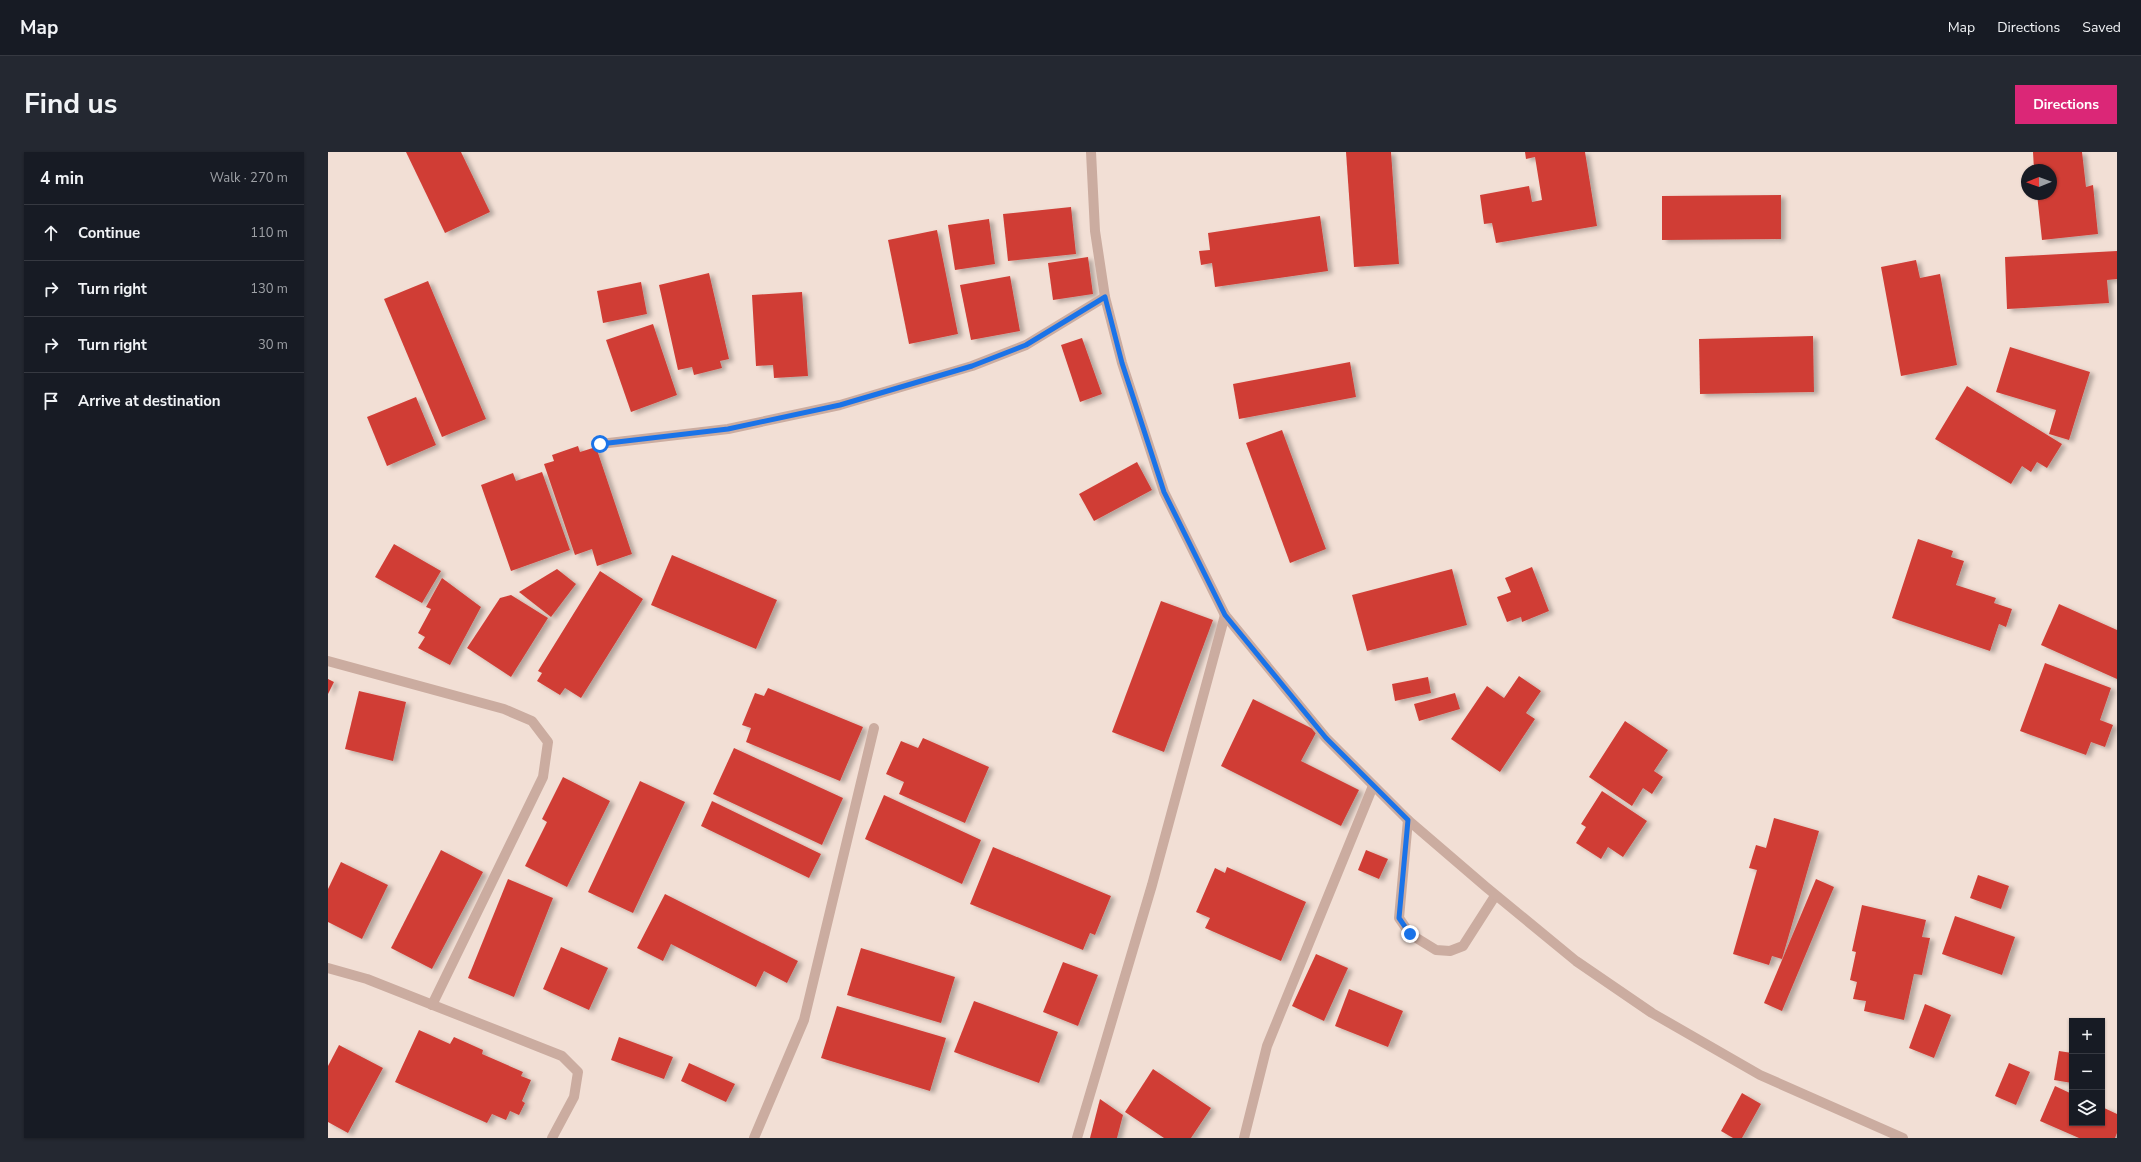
<!DOCTYPE html>
<meta charset="utf-8">
<style>
:root{--surface:#171b24;--page:#242831;--text:#f1f3f6;--muted:#9ea1a6;--line:#363941;--accent:#db2777}
body{margin:0;font-family:"Nunito Sans",sans-serif;background:var(--page);color:var(--text)}
.controls{position:absolute;right:12px;bottom:12px;display:grid;overflow:hidden;border-radius:0px;box-shadow:0 1px 3px #0004}
.controls button{width:36px;height:36px;display:grid;place-items:center;padding:0;border:0;border-bottom:1px solid var(--line);background:var(--surface);color:var(--text);font:20px sans-serif}
.compass{position:absolute;left:1693px;top:12px;width:36px;height:36px;border-radius:50%;background:var(--surface);box-shadow:0 1px 3px #0004;rotate:269deg}
.stop{position:absolute;width:12px;height:12px;margin:-9px;border:3px solid #1a73e8;border-radius:50%;background:#fff}
.stop.end{background:#1a73e8;border-color:#fff;box-shadow:0 1px 4px #0008}
.list{margin:0;padding:0;list-style:none}
h2{display:flex;justify-content:space-between;align-items:center;height:52px;margin:0;padding:0 16px;font-size:17px}
h2 small{font-size:13px;font-weight:400;color:var(--muted)}
.list li{display:grid;grid-template-columns:26px 1fr auto;gap:12px;align-items:center;box-sizing:border-box;height:56px;padding:0 16px;border-top:1px solid var(--line)}
.list b{display:block;font-size:15px;white-space:nowrap}
.list em{font-size:13px;font-style:normal;color:var(--muted)}
.icon{flex:none;width:22px;height:22px;fill:none;stroke:currentColor;stroke-width:2;stroke-linecap:round;stroke-linejoin:round}
.map{position:relative;flex:none;width:1789px;height:986px;overflow:hidden;border-radius:0px}
header{display:flex;align-items:center;gap:24px;box-sizing:border-box;height:56px;padding:0 20px;background:var(--surface);border-bottom:1px solid var(--line)}
header strong{font-size:19px}
nav{display:flex;gap:22px;margin-inline-start:auto;font-size:14px}
.intro{display:flex;align-items:center;justify-content:space-between;box-sizing:border-box;height:96px;padding:0 24px}
h1{margin:0;font-size:28px}
.button{padding:10px 18px;border-radius:0px;background:var(--accent);color:#fff;font-size:14px;font-weight:700}
main{display:flex;gap:24px;padding:0 24px}
aside{flex:1;background:var(--surface);border-radius:0px;box-shadow:0 1px 3px #0004}
.map>svg:first-child{display:block}
.building{fill:#d03e36;filter:url(#shadow)}
.lines{fill:none;stroke-linecap:round;stroke-linejoin:round}
.service{stroke:#cbaca0;stroke-width:10}
.minor{stroke:#cbaca0;stroke-width:10}
.tertiary{stroke:#cbaca0;stroke-width:10}
.route{stroke:#1a73e8;stroke-width:5}
</style>
<header>
<strong>Map</strong>
<nav><a>Map</a><a>Directions</a><a>Saved</a></nav>
</header>
<div class="intro"><h1>Find us</h1><a class="button">Directions</a></div>
<main>
<aside>
<h2>4 min<small>Walk · 270 m</small></h2>
<ul class="list">
<li><svg class="icon" aria-label="ahead" viewBox="0 0 24 24"><path d="M12 20V5M6 11l6-6 6 6"/></svg><div><b>Continue</b></div><em>110 m</em></li>
<li><svg class="icon" aria-label="right" viewBox="0 0 24 24"><path d="M7 20v-9h11M14 6l5 5-5 5"/></svg><div><b>Turn right</b></div><em>130 m</em></li>
<li><svg class="icon" aria-label="right" viewBox="0 0 24 24"><path d="M7 20v-9h11M14 6l5 5-5 5"/></svg><div><b>Turn right</b></div><em>30 m</em></li>
<li><svg class="icon" aria-label="arrive" viewBox="0 0 24 24"><path d="M6 21V4h12l-3 4 3 4H6"/></svg><div><b>Arrive at destination</b></div></li>
</ul>
</aside>
<div class="map">
<svg width="1789" height="986" viewBox="0 0 1789 986">
<defs>
<filter id="shadow"><feDropShadow dx="4.5" dy="2.5" stdDeviation="2" flood-color="#0004"/></filter>
</defs>
<rect width="100%" height="100%" fill="#f2dfd5"/>
<g class="building">
<path d="M78,0H133L162,60L117,81Z"/>
<path d="M1018,0H1063L1071,112L1026,115Z"/>
<path d="M1197,0H1257L1269,74L1168,91L1164,71L1156,72L1152,43L1201,34L1204,50L1214,48L1207,5L1198,7Z"/>
<path d="M1705,0H1754L1758,35L1765,33L1770,82L1714,88L1709,42H1723V18H1706Z"/>
<path d="M1453,43V87L1334,88V44Z"/>
<path d="M743,55L748,102L680,109L675,62Z"/>
<path d="M992,64L1000,119L887,135L884,111L873,113L871,99L882,98L880,81Z"/>
<path d="M661,67L667,112L627,118L620,73Z"/>
<path d="M609,78L630,182L581,192L560,88Z"/>
<path d="M1789,99V127L1779,128L1781,151L1679,157L1677,105Z"/>
<path d="M760,105L765,142L725,148L720,111Z"/>
<path d="M1588,108L1592,126L1612,122L1629,213L1573,224L1553,115Z"/>
<path d="M381,121L401,207L392,209L394,216L366,223L364,215L350,218L331,133Z"/>
<path d="M682,124L692,179L643,188L632,133Z"/>
<path d="M100,129L158,267L114,285L56,147Z"/>
<path d="M313,130L319,162L275,171L269,139Z"/>
<path d="M474,140L480,224L446,226L445,213L428,214L424,143Z"/>
<path d="M325,172L349,243L303,260L278,188Z"/>
<path d="M1485,184L1486,240L1372,242L1371,187Z"/>
<path d="M754,186L774,242L752,250L733,193Z"/>
<path d="M1682,195L1762,220L1741,288L1721,282L1728,258L1668,240Z"/>
<path d="M1022,210L1028,245L911,267L905,232Z"/>
<path d="M1639,234L1734,292L1719,316L1709,310L1703,320L1694,314L1683,332L1607,287Z"/>
<path d="M88,245L108,293L59,314L39,265Z"/>
<path d="M954,278L998,397L962,411L918,291Z"/>
<path d="M250,294L252,300L268,295L304,402L269,414L264,397L247,403L216,312L226,309L224,303Z"/>
<path d="M809,310L824,338L766,369L751,342Z"/>
<path d="M214,320L242,398L183,419L153,333L185,321L188,329Z"/>
<path d="M1590,387L1625,399L1623,405L1636,409L1628,433L1668,446L1666,451L1684,457L1678,475L1671,472L1662,499L1564,466Z"/>
<path d="M66,392L113,419L94,451L47,425Z"/>
<path d="M344,403L449,448L428,497L323,453Z"/>
<path d="M1204,415L1221,459L1194,470L1193,465L1179,470L1169,445L1183,440L1177,426Z"/>
<path d="M229,417L248,432L223,465L191,440Z"/>
<path d="M1124,417L1139,473L1039,499L1024,443Z"/>
<path d="M272,419L315,447L253,546L237,536L232,543L209,529L214,521L210,519Z"/>
<path d="M114,426L153,455L122,513L90,496L97,485L90,481L103,457L98,455Z"/>
<path d="M183,443L220,466L183,525L139,496L172,446Z"/>
<path d="M833,449L885,468L836,600L784,580Z"/>
<path d="M1731,452L1789,478V527L1713,493Z"/>
<path d="M1717,511L1783,536L1772,568L1785,573L1777,595L1763,590L1758,603L1692,579Z"/>
<path d="M1191,524L1213,539L1198,561L1207,567L1172,620L1123,587L1159,534L1176,546Z"/>
<path d="M1100,525L1103,541L1067,549L1064,532Z"/>
<path d="M0,527L6,530L0,542Z"/>
<path d="M440,536L535,575L512,629L418,590L423,576L414,573L427,541L436,544Z"/>
<path d="M31,539L78,550L65,609L17,597Z"/>
<path d="M1127,541L1132,557L1091,569L1086,552Z"/>
<path d="M925,547L989,579L973,609L1031,638L1013,674L893,614Z"/>
<path d="M1297,569L1340,598L1326,619L1335,625L1324,642L1315,636L1304,654L1261,625Z"/>
<path d="M595,586L661,615L637,671L571,642L576,630L558,622L573,589L590,596Z"/>
<path d="M406,596L515,646L494,693L385,642Z"/>
<path d="M235,625L282,649L239,735L197,714L219,670L214,667Z"/>
<path d="M312,629L357,650L305,761L260,740Z"/>
<path d="M1274,639L1319,669L1295,705L1280,695L1273,707L1248,691L1258,675L1253,672Z"/>
<path d="M556,643L653,688L634,732L537,687Z"/>
<path d="M384,649L493,702L481,726L373,674Z"/>
<path d="M1446,666L1491,679L1454,807L1444,804L1441,813L1405,802L1429,718L1421,716L1428,693L1438,696Z"/>
<path d="M665,695L783,744L767,783L762,781L755,798L642,752Z"/>
<path d="M113,698L155,720L104,817L63,796Z"/>
<path d="M1038,698L1060,707L1051,727L1030,718Z"/>
<path d="M13,710L60,733L34,787L0,770V737Z"/>
<path d="M899,715L978,750L953,809L877,776L882,766L868,760L887,716L897,721Z"/>
<path d="M1650,723L1681,734L1673,757L1642,746Z"/>
<path d="M180,727L225,746L186,845L140,826Z"/>
<path d="M1488,727L1506,735L1454,859L1436,851Z"/>
<path d="M337,742L470,809L459,831L436,819L428,835L343,792L335,809L309,796Z"/>
<path d="M1534,753L1598,768L1594,785L1602,786L1594,823L1586,822L1576,868L1536,859L1538,849L1525,847L1529,830L1522,828L1528,800L1524,799Z"/>
<path d="M1627,764L1687,785L1674,823L1614,802Z"/>
<path d="M233,795L280,816L261,858L215,837Z"/>
<path d="M533,796L627,825L613,871L519,843Z"/>
<path d="M988,802L1020,816L996,869L964,854Z"/>
<path d="M735,810L770,823L750,874L715,860Z"/>
<path d="M1021,837L1075,859L1060,895L1007,874Z"/>
<path d="M646,849L730,880L711,931L626,900Z"/>
<path d="M1597,852L1623,863L1606,906L1581,896Z"/>
<path d="M509,854L618,886L602,939L493,906Z"/>
<path d="M91,878L122,892L126,885L155,898L154,902L195,920L193,924L203,928L194,949L197,951L191,963L182,959L178,968L164,962L159,971L67,930Z"/>
<path d="M291,885L345,905L336,927L283,908Z"/>
<path d="M11,893L55,916L20,981L0,970V914Z"/>
<path d="M1731,899L1744,901V931L1726,928Z"/>
<path d="M361,911L407,932L398,950L353,929Z"/>
<path d="M1681,911L1702,920L1688,953L1667,944Z"/>
<path d="M825,917L883,956L863,986H836L797,960Z"/>
<path d="M1727,934L1744,942V971H1774V955L1789,962V981L1787,986H1751L1712,969Z"/>
<path d="M1414,941L1433,952L1414,986H1405L1393,979Z"/>
<path d="M772,947L795,963L789,986H762Z"/>
</g>
<g class="lines">
<g class="service">
<path d="M1080,668L1071,766L1082,782L1108,798L1122,799L1135,794L1167,744"/>
<path d="M916,986L939,894L1045,634"/>
</g>
<g class="minor">
<path d="M272,292L400,277L512,253L644,214L698,193L777,145"/>
<path d="M0,509L176,557L204,569L220,590L215,625L104,853"/>
<path d="M0,816L39,827L234,904L250,920L246,945L224,986"/>
<path d="M426,986L476,868L546,576"/>
<path d="M749,986L824,733L897,463"/>
</g>
<path class="tertiary" d="M763,0L767,79L777,145L794,211L836,340L897,463L998,586L1080,668L1158,735L1248,809L1324,861L1432,923L1575,986"/>
</g>
<g class="lines">
<path class="route" d="M272,292L400,277L512,253L644,214L698,193L777,145L794,211L836,340L897,463L998,586L1080,668L1071,766L1082,782"/>
</g>
</svg>
<div class="controls">
<button>+</button>
<button>−</button>
<button><svg class="icon" aria-label="layers" viewBox="0 0 24 24"><path d="M12 4l9 5-9 5-9-5zM3 14l9 5 9-5"/></svg></button>
</div>
<svg class="compass" viewBox="-18 -18 36 36"><path d="M0-13l5 13h-10z" fill="#e53935"/><path d="M0 13l5-13h-10z" fill="#9ea1a6"/></svg>
<div class="stop" style="left:272px;top:292px"></div>
<div class="stop end" style="left:1082px;top:782px"></div>
</div>
</main>
